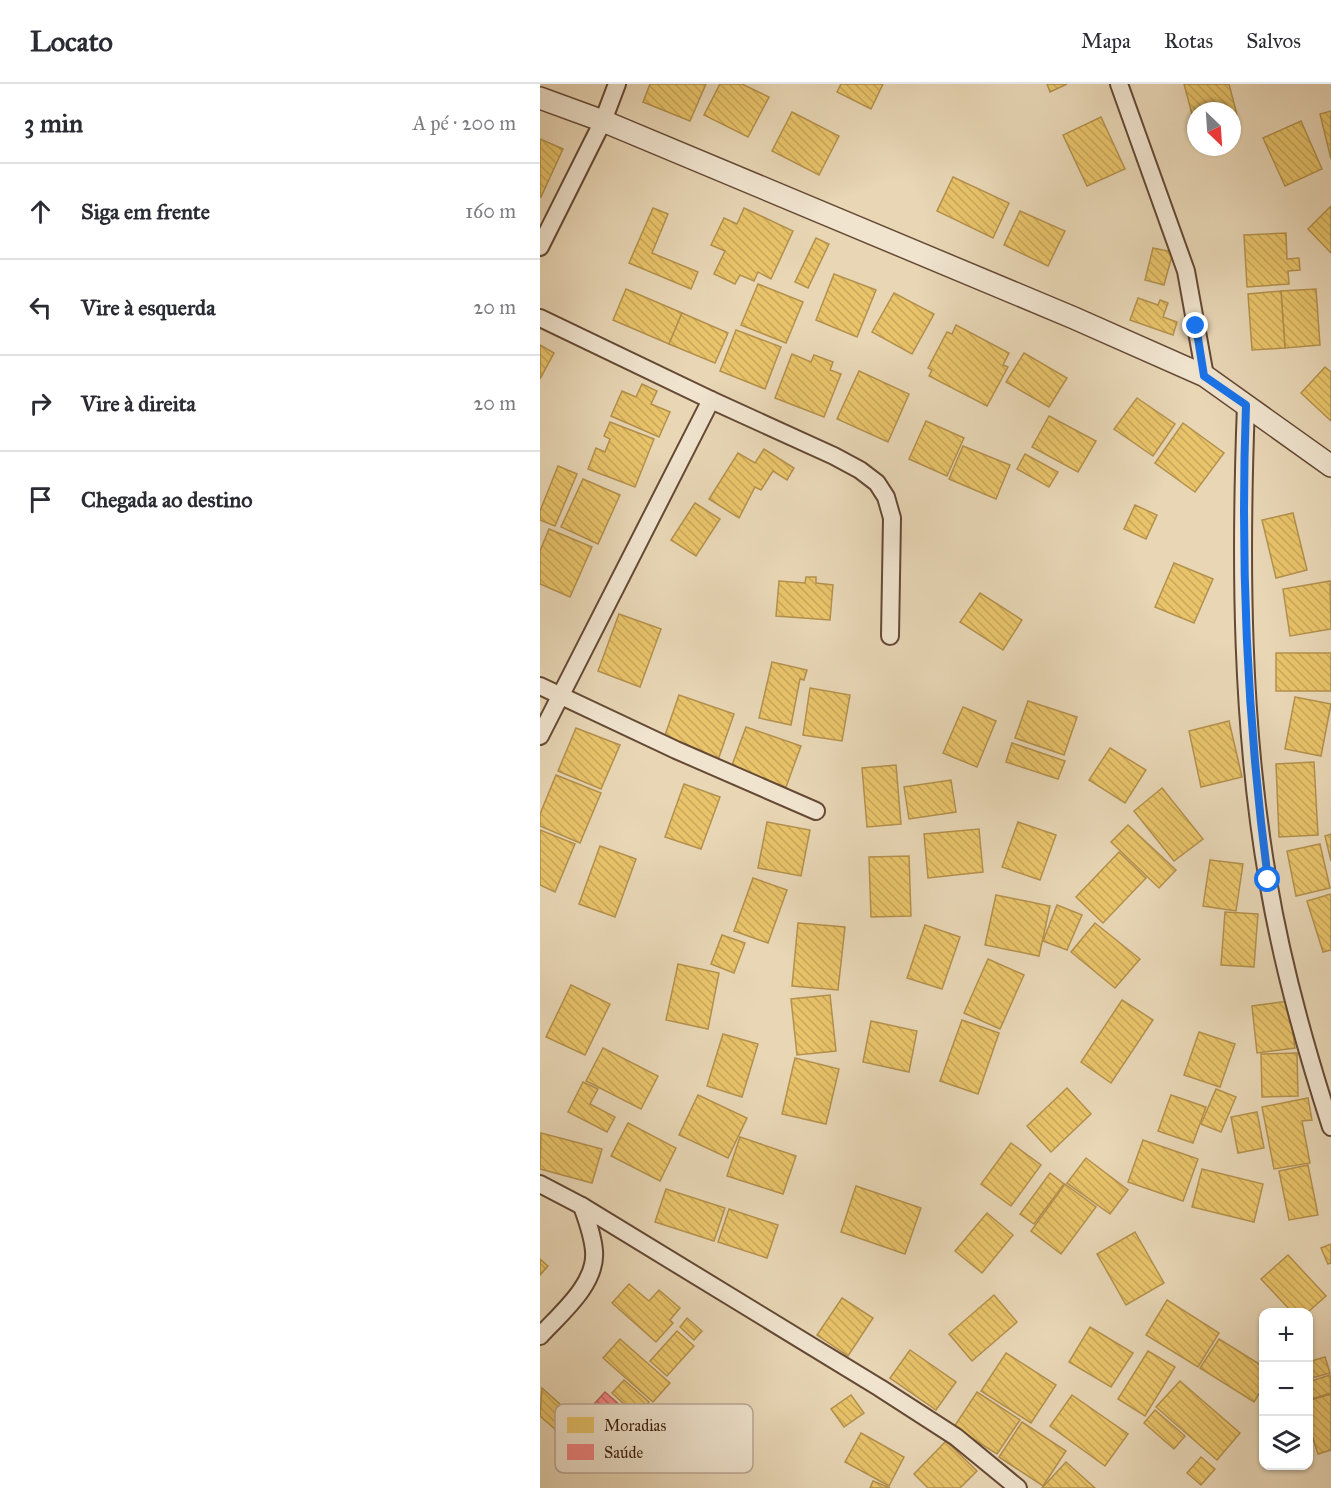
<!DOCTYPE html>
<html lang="pt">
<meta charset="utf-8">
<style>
:root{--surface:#fff;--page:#f7f7f7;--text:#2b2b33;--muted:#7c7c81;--line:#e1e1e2}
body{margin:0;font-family:"IM FELL Great Primer",serif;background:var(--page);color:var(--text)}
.controls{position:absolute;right:18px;bottom:18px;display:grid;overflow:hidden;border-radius:12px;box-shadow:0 2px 4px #0004}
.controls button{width:54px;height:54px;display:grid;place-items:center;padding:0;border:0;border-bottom:2px solid var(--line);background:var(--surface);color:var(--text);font:30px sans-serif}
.compass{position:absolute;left:647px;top:18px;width:54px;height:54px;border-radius:50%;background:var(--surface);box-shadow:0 2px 4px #0004;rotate:155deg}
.stop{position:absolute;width:18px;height:18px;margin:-14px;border:4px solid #1a73e8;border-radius:50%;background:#fff}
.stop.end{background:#1a73e8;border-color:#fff;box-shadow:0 2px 6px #0008}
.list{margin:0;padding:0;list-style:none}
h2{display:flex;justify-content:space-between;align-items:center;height:78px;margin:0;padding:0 24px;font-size:26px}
h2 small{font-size:20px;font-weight:400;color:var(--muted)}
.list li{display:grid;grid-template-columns:39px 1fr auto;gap:18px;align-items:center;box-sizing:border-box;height:96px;padding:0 24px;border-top:2px solid var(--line)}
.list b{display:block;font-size:22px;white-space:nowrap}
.list em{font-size:20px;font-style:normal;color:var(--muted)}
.icon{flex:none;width:33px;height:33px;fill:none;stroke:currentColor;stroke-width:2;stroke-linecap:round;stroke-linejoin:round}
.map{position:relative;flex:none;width:791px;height:1404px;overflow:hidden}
header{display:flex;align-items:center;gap:36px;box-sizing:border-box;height:84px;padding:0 30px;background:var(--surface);border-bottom:2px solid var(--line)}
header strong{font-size:28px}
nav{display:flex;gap:33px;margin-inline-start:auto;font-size:21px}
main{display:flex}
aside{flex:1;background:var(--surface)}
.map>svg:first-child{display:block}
.homes{fill:url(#homes-back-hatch);stroke:#b4914d;stroke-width:1.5}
.health{fill:url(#health-back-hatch);stroke:#ba645e;stroke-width:1.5}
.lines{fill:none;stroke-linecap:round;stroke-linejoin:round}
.minor-casing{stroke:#654934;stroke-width:20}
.tertiary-casing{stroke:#654934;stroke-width:24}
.minor{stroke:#f0e4cf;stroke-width:16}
.tertiary{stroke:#f0e4cf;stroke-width:21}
.route{stroke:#1a73e8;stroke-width:8}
.key{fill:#f0e4cf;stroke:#b9a794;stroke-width:1.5}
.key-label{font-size:16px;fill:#391a09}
</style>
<header>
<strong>Locato</strong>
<nav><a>Mapa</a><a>Rotas</a><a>Salvos</a></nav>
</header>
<main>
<aside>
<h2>3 min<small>A pé · 200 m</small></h2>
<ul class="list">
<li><svg class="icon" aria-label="ahead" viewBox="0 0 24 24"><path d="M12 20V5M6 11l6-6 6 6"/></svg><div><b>Siga em frente</b></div><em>160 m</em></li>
<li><svg class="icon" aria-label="left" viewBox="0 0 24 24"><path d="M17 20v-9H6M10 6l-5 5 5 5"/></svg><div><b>Vire à esquerda</b></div><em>20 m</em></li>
<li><svg class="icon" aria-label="right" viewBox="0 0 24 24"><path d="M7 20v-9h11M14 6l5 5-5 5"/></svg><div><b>Vire à direita</b></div><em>20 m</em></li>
<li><svg class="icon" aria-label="arrive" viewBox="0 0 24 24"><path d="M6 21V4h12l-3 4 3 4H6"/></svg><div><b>Chegada ao destino</b></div></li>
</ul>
</aside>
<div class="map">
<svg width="791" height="1404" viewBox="0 0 791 1404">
<defs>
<pattern id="homes-back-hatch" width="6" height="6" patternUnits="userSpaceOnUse" patternTransform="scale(1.5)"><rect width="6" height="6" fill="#e9c46a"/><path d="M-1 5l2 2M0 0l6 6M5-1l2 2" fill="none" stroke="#c9a85b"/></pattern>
<pattern id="health-back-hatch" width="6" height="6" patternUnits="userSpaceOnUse" patternTransform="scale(1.5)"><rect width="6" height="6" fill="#f28482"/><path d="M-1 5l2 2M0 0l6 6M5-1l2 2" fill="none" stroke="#c56b69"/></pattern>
</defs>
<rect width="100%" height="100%" fill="#e8d6b5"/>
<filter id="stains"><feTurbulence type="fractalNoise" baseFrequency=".00333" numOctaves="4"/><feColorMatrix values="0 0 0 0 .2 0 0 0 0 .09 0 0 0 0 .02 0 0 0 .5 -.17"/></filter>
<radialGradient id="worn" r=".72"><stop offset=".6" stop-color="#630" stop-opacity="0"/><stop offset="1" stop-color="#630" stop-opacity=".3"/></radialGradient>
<g class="homes">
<path d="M110,0H166L150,37L103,18Z"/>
<path d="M180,0H202L229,13L208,53L164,31Z"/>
<path d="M301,0H343L331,25L297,8Z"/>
<path d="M507,0H527L510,8Z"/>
<path d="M644,0H689L697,31L692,32V27H656L655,41Z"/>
<path d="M791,27V75L780,30Z"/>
<path d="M252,28L299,52L279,91L232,67Z"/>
<path d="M561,33L585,85L547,102L523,51Z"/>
<path d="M761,37L782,85L745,102L723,54Z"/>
<path d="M0,55L23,65L1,113L0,112Z"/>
<path d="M413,93L469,119L453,154L397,127Z"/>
<path d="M791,122V169L768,145Z"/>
<path d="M113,124L128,130L112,169L158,188L151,205L89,179Z"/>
<path d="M204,124L253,147L231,195L218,188L214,197L200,191L195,200L174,190L185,167L171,161L184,134L197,140Z"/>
<path d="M480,127L525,147L508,182L464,161Z"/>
<path d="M746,149L747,175L759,174L760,186L748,187L749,200L707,203L704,151Z"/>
<path d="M276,154L289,160L268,204L255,198Z"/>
<path d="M613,164L633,168L624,201L605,196Z"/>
<path d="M294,190L336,206L317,253L276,236Z"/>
<path d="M218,200L263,218L246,259L201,241Z"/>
<path d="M86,205L142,229L129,260L73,236Z"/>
<path d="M776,205L780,261L745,264L741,207Z"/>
<path d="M741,207L745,264L712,266L708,210Z"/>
<path d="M354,209L394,230L372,270L332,248Z"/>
<path d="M598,214L618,221L620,216L628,219L623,233L637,238L633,251L590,236Z"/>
<path d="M142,229L188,249L175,279L129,260Z"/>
<path d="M416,241L469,269L463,281L468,283L447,322L389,292L392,286L388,284L407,248L412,250Z"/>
<path d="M196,246L241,263L225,305L180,287Z"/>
<path d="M0,261L14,269L0,295Z"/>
<path d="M484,269L527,294L509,323L466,298Z"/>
<path d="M252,270L271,278L274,271L293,278L290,286L301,290L284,333L235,314Z"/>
<path d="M785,283L791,288V337L761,309Z"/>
<path d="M319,287L369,310L348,358L297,335Z"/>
<path d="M102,300L117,307L111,320L130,328L119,353L71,332L82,307L96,313Z"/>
<path d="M597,314L635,340L613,372L574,345Z"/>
<path d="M509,332L556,357L538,388L492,363Z"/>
<path d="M386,337L424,354L407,392L369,375Z"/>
<path d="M70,338L114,355L95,403L48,385L56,364L65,368L70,355L64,352Z"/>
<path d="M643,339L684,369L655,408L615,379Z"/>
<path d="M423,362L470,381L456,415L409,395Z"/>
<path d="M224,365L254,384L247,396L233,387L221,406L215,403L199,434L169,415L198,369L215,379Z"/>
<path d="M485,370L518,388L509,403L477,385Z"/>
<path d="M18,382L37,390L15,442L0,436V427Z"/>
<path d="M43,395L80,411L58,460L21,443Z"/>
<path d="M155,419L180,435L156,472L131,456Z"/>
<path d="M595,421L617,431L606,455L584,445Z"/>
<path d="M753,429L767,486L736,494L722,436Z"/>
<path d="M9,445L52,463L30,513L0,500V467Z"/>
<path d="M634,479L673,495L654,539L615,523Z"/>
<path d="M266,493H276V499L293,501L290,536L236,532L239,497L265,499Z"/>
<path d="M790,497L791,545L750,552L743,505Z"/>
<path d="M440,509L482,536L463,566L420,538Z"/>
<path d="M79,530L121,545L100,603L58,587Z"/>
<rect x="736" y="569" width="55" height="38"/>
<path d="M232,578L267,586L264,596L260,595L251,641L219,634Z"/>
<path d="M270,604L310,611L302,657L263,651Z"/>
<path d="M139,611L194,630L178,676L123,657Z"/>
<path d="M755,613L791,620L781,672L745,665Z"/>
<path d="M488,617L537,633L524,671L475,654Z"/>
<path d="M423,623L456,637L437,683L403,669Z"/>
<path d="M689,637L702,693L661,703L649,647Z"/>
<path d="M206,643L261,662L246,703L191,684Z"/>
<path d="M36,644L80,661L61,705L18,687Z"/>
<path d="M472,659L525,677L518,695L466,678Z"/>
<path d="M570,664L606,686L585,719L549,696Z"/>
<path d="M774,678L778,751L739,753L736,680Z"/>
<path d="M356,681L361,740L327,743L322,684Z"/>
<path d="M16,691L61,709L40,759L0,742V730Z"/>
<path d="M411,696L416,728L369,735L364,703Z"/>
<path d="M144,700L180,713L161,765L125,753Z"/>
<path d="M622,704L663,755L634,777L594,727Z"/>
<path d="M227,738L270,746L261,792L218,784Z"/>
<path d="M478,738L516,751L500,796L462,783Z"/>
<path d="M588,741L636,786L619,804L571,758Z"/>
<path d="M439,745L443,788L388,794L384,750Z"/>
<path d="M0,746L35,760L15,808L0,801Z"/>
<path d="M791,750V777L785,752Z"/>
<path d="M780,760L790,804L756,812L747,767Z"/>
<path d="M60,762L96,775L75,833L39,820Z"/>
<path d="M579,768L606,794L563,839L536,813Z"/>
<path d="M369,772L371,832L331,833L329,773Z"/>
<path d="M670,776L703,780L696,827L663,822Z"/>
<path d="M213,794L247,806L228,859L194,847Z"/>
<path d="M791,810V866L783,868L767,817Z"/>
<path d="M456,811L510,822L499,872L445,861Z"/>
<path d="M517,821L542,831L527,866L503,857Z"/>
<path d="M685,828L718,830L714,883L681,881Z"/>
<path d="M258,839L305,843L298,906L252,902Z"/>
<path d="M555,839L600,875L575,904L531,868Z"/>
<path d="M385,841L420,853L402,905L367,894Z"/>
<path d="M182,851L205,859L194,889L171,880Z"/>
<path d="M448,875L484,891L460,945L424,929Z"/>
<path d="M138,880L179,889L168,945L126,936Z"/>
<path d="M31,901L70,920L45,971L6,953Z"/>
<path d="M290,911L296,967L257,971L251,915Z"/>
<path d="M582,916L613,936L571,999L541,978Z"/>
<path d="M749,917L755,964L717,969L712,922Z"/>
<path d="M422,936L459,949L438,1010L400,997Z"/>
<path d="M331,937L377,947L369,988L323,978Z"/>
<path d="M659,948L695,960L680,1003L644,991Z"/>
<path d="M183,950L218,960L202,1013L167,1002Z"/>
<path d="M63,964L118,992L101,1025L46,997Z"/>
<path d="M757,969L758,1012L722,1013L721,970Z"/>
<path d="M255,974L299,985L286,1040L242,1030Z"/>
<path d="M43,998L58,1005L50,1020L75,1033L67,1048L28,1028Z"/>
<path d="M527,1004L551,1030L511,1068L487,1042Z"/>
<path d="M676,1005L696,1013L681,1048L661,1040Z"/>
<path d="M158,1011L207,1034L188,1074L139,1051Z"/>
<path d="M631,1011L666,1023L653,1059L618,1047Z"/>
<path d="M768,1014L772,1036L762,1037L770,1079L734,1085L722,1023Z"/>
<path d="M717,1028L724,1064L698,1069L691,1033Z"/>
<path d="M88,1039L136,1064L120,1097L71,1072Z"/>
<path d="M1,1049L62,1065L52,1099L0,1085Z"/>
<path d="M200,1053L256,1072L243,1110L187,1092Z"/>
<path d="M603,1056L658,1075L643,1117L588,1098Z"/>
<path d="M471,1059L501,1081L471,1122L441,1100Z"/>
<path d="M546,1074L588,1106L570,1130L527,1099Z"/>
<path d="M768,1081L778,1131L749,1136L739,1087Z"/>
<path d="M662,1085L723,1100L714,1138L652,1123Z"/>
<path d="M510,1089L524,1100L494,1140L480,1130Z"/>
<path d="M525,1100L556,1123L521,1170L491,1147Z"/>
<path d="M316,1102L381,1124L365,1170L301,1148Z"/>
<path d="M126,1105L185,1124L174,1157L115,1138Z"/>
<path d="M189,1125L238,1141L227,1174L178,1158Z"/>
<path d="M447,1129L473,1151L442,1189L415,1167Z"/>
<path d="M595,1148L624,1199L586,1221L557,1170Z"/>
<path d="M791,1160V1179L788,1180L781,1164Z"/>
<path d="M748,1171L786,1212L768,1228H752L721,1195Z"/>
<path d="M0,1175L8,1182L0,1191Z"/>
<path d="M89,1200L109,1217L119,1206L140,1224L130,1236L133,1239L116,1258L72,1219Z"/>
<path d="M454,1211L477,1238L432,1277L409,1250Z"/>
<path d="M302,1214L333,1234L308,1272L277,1251Z"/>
<path d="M627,1216L679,1249L658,1283L606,1251Z"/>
<path d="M147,1234L162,1247L154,1256L140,1243Z"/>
<path d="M550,1243L593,1269L571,1303L529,1278Z"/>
<path d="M137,1247L154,1262L127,1292L110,1277Z"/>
<path d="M80,1255L130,1299L113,1318L63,1274Z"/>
<path d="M679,1255L724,1283V1302L714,1318L660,1284Z"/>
<path d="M370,1266L416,1298L396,1326L350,1294Z"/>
<path d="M608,1267L635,1283L605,1332L578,1315Z"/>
<path d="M466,1269L516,1301L491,1339L441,1307Z"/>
<path d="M785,1273L790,1289L768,1295V1278Z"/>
<path d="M790,1291L791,1309L768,1316V1298Z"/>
<path d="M84,1296L109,1318L97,1332L72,1309Z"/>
<path d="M640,1297L700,1349L677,1376L616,1323Z"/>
<path d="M2,1304L39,1337L24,1353L0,1332Z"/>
<path d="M437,1308L480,1336L457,1370L414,1343Z"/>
<path d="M791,1310V1366L778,1370L768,1339V1317Z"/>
<path d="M311,1311L324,1329L304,1343L291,1325Z"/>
<path d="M532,1311L588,1350L565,1382L510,1342Z"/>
<path d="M615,1326L645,1352L634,1365L604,1339Z"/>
<path d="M482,1338L526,1367L503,1402L459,1373Z"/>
<path d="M321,1349L364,1373L349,1402L305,1378Z"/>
<path d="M406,1357L437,1387L420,1404H388L374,1390Z"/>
<path d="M661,1373L675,1385L661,1401L647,1389Z"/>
<path d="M526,1378L555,1404H502Z"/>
<path d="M333,1397L350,1404H330Z"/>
</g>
<path class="health" d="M65,1308L97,1336L77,1358L45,1330Z"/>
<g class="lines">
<g class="minor-casing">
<g id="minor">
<path d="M579,0L646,187L665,292"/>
<path d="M0,163L63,37L77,0"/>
<path d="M0,234L171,316L294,372L320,386L337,399L346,413L352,434L350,552"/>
<path d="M706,321C700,479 701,641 728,797C742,880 765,963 791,1043"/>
<path d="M0,602L136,666L276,727"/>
<path d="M0,652L171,316"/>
<path d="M0,1100L42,1122L340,1304L416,1353L478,1404"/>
<path d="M0,1252C20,1230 57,1200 54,1167C53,1152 47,1136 42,1122"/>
</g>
</g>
<g class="tertiary-casing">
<path id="tertiary" d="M0,14L63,37L534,234L665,292L791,382"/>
</g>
<use href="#minor" class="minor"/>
<use href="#tertiary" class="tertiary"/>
</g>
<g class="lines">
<path class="route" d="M656,242L664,292L706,321C700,483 707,636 728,796"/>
</g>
<rect x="15" y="1320" width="198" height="69" rx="9" class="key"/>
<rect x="27" y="1333" width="27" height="16" fill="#e9c46a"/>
<rect x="27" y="1360" width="27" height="16" fill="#f28482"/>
<g class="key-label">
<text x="64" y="1347">Moradias</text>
<text x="64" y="1374">Saúde</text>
</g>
<rect width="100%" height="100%" filter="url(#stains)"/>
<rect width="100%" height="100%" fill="url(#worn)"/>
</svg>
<div class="controls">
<button>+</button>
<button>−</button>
<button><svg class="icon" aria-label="layers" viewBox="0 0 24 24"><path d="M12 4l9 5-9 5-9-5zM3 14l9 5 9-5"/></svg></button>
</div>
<svg class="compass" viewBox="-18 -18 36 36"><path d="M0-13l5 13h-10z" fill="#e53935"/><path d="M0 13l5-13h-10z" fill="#7c7c81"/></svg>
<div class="stop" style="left:728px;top:796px"></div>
<div class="stop end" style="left:656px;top:242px"></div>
</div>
</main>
